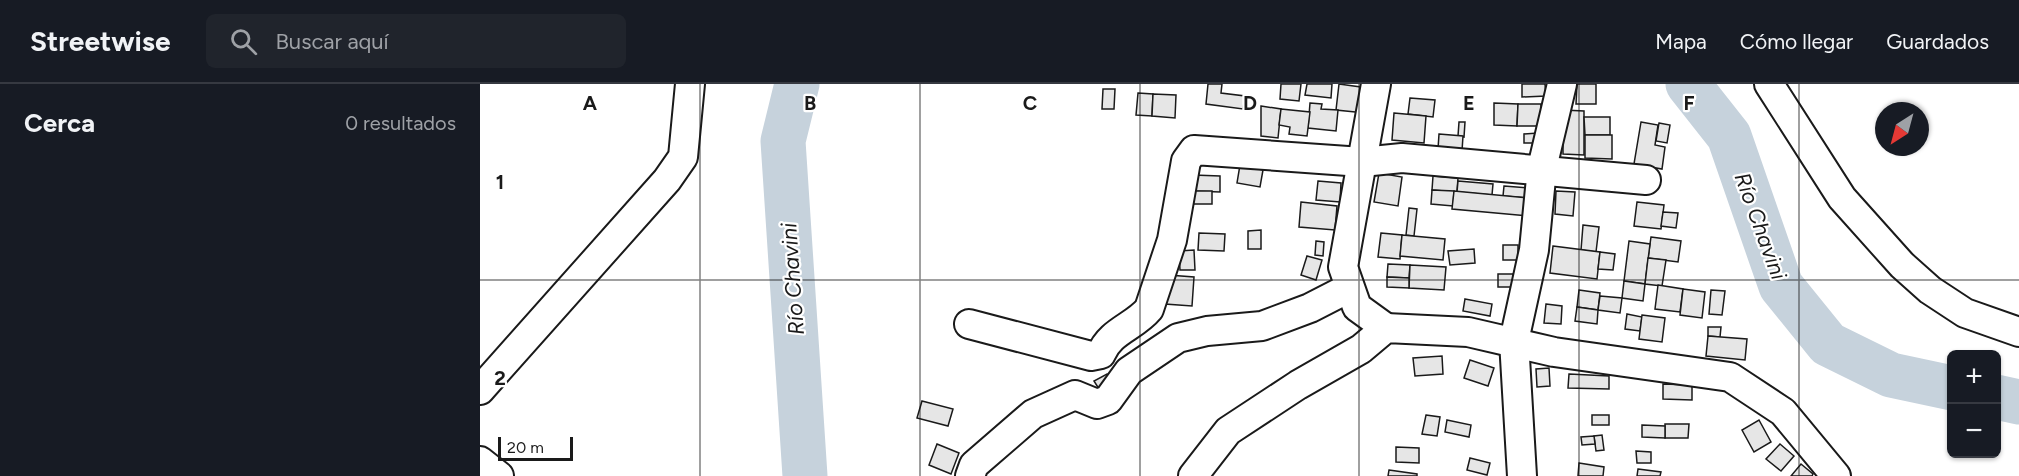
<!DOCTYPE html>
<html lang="es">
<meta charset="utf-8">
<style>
:root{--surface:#171b24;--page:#20242c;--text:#f1f3f6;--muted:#9ea1a6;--line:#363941}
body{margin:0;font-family:Figtree,sans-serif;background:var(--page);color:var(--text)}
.controls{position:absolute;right:18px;bottom:18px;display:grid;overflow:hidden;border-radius:9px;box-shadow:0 2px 4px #0004}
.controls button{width:54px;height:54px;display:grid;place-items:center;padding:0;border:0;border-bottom:2px solid var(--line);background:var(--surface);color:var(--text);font:30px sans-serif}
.compass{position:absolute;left:1395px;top:18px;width:54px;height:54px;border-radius:50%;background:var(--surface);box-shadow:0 2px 4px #0004;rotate:216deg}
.scale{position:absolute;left:18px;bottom:15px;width:75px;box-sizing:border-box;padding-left:6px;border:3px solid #1a1a1a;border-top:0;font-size:16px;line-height:21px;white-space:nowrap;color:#1a1a1a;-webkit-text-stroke:4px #fff;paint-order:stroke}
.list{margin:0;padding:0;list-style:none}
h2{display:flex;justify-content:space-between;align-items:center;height:78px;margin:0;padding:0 24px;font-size:26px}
h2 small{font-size:20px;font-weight:400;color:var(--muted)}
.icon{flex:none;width:33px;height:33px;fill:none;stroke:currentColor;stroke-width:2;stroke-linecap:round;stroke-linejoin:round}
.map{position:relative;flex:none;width:1539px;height:392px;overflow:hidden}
header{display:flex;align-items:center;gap:36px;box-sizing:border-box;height:84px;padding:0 30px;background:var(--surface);border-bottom:2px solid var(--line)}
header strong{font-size:28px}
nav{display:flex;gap:33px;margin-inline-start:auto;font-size:21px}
.search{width:420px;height:54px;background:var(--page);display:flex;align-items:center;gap:15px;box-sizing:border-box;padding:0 21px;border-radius:9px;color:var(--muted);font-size:22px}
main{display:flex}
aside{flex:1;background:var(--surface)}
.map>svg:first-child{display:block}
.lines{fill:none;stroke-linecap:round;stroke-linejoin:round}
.river{stroke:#c6d2dc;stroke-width:45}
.building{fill:#e6e6e6;stroke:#1a1a1a;stroke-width:1.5}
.minor-casing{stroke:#1a1a1a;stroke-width:32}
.minor{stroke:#fff;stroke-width:28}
.grid{fill:none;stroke:#1a1a1a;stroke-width:1.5;stroke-opacity:0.55}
.labels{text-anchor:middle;stroke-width:4.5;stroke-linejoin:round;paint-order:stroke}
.water-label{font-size:22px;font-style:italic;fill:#1a1a1a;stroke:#fff}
.grid-label{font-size:20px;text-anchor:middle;font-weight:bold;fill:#1a1a1a;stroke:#fff;stroke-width:4.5;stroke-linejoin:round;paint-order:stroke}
</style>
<header>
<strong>Streetwise</strong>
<div class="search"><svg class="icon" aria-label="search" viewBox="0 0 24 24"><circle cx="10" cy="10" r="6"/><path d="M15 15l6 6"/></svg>Buscar aquí</div>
<nav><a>Mapa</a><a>Cómo llegar</a><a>Guardados</a></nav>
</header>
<main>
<aside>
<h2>Cerca<small>0 resultados</small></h2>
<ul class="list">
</ul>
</aside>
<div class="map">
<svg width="1539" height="392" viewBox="0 0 1539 392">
<rect width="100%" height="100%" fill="#fff"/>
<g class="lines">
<g class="river">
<path d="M317,0L303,57L325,392"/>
<path d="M1208,0L1249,52L1301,202L1348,260L1411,291L1472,304"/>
<path d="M1516,313L1539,318"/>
</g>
</g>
<g class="building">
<path d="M728,0H742L741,9L765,12L763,25L726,20Z"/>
<path d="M801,0H821L819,17L800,15Z"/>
<path d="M827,0H852L851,14L825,11Z"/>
<path d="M859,0L888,4L885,29L856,26Z"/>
<path d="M1042,0H1065L1066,12L1042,13Z"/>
<path d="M1097,0H1116V20H1096Z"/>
<path d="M623,5H635L634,25H622Z"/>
<path d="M658,9L673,10L672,32L656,31Z"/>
<path d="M673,10L696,11L695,34L672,32Z"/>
<path d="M930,14L955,16L953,33L928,30Z"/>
<path d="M830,19L842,20L841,25L858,26L856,47L828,44Z"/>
<path d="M1014,19L1038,20L1037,42L1014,41Z"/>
<path d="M1038,20H1061V42H1037Z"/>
<path d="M781,22L801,25L798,54L781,52Z"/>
<path d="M801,25L830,28L827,52L809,50L810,43L799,41Z"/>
<path d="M1083,26L1104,27V71L1083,70Z"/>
<path d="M914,29L946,32L944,59L912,56Z"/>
<path d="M1104,33H1130V51H1105Z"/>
<path d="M979,38H985L984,53L978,52Z"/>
<path d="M1161,38L1178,41L1175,61L1185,63L1182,85L1154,80Z"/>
<path d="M1179,39L1190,41L1187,59L1176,57Z"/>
<path d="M1058,49V59H1044V50Z"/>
<path d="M959,50L983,52L982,67L958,65Z"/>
<path d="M1105,51H1132V75L1105,74Z"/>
<path d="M760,81L783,86L780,103L757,99Z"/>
<path d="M899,89L922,93L918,122L894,118Z"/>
<path d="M713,91L740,92V108L713,107Z"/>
<path d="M953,92L978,94L977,108L952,106Z"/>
<path d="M838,97L861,99L860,118L836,116Z"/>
<path d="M978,97L1013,100L1012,111L977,108Z"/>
<path d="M1024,102L1051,104L1050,114L1023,112Z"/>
<path d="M952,106L974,107L973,122L951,120Z"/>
<rect x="707" y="107" width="25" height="13"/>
<path d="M974,107L1050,114L1049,132L972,125Z"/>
<path d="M1076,107L1095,108L1093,132L1075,130Z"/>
<path d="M821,118L857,122L855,146L819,143Z"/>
<path d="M1157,118L1184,121L1181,145L1154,142Z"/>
<path d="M929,124L937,125L934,152L926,151Z"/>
<path d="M1183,128L1198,129L1196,144L1181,142Z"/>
<path d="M1103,141L1119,143L1116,168L1101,166Z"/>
<path d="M781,146V165H768V147Z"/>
<path d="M719,149L745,150L744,167L718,166Z"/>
<path d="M901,149L922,151L920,175L898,173Z"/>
<path d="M922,151L965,155L963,176L920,172Z"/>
<path d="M1171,153L1201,157L1198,178L1168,174Z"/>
<path d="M836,157L844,158L843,172L835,171Z"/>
<path d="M1149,157L1170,160L1165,200L1144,197Z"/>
<rect x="1023" y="161" width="15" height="15"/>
<path d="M1073,162L1120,168L1117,195L1070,189Z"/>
<path d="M994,165L995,179L970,181L968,167Z"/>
<path d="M714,166L715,186H700L699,167Z"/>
<path d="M1120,168L1135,170L1133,186L1118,185Z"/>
<path d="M827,172L842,176L836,196L821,191Z"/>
<path d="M1168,174L1186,176L1182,202L1165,200Z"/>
<path d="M908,180L930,181L929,194L907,193Z"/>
<path d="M930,181L966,183L964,206L929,204Z"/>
<rect x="1018" y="190" width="15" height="13"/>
<path d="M688,191L714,193L712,222L685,220Z"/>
<path d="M907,193L929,194V204L907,203Z"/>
<path d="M1144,197L1165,200L1163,217L1142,214Z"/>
<path d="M1178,201L1203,205L1200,228L1175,225Z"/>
<path d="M1203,205L1225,208L1222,234L1200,231Z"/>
<path d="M1099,206L1120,209L1118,226L1097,223Z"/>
<path d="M1231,206L1245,207L1242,231L1229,230Z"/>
<path d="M1120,212L1142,214L1140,229L1118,226Z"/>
<path d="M985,215L1012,220L1010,232L983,227Z"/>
<path d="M1066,220L1082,222L1081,240L1064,239Z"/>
<path d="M1097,223L1118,226L1117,240L1095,237Z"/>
<path d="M1147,230L1162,233L1160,247L1145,245Z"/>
<path d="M1162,231L1185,234L1182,258L1159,255Z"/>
<path d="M1228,243H1241L1240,253L1228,252Z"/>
<path d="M1228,252L1267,255L1265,276L1226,272Z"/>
<path d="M962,272L963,290L935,292L933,274Z"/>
<path d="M990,276L1014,284L1008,302L984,294Z"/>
<path d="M1069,284L1070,302L1057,303L1056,285Z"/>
<path d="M627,290L631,299L619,305L614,297Z"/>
<path d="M1089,290L1129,292V305L1088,304Z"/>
<path d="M1183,300L1212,301V316L1183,315Z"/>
<path d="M442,317L473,325L468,342L437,334Z"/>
<path d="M946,331L960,333L957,352L942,350Z"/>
<rect x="1112" y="331" width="17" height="10"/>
<path d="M967,336L991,341L989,353L965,348Z"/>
<path d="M1279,336L1291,358L1274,368L1262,346Z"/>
<path d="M1185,340H1209L1208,354H1185Z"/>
<path d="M1162,341L1185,342V354L1162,353Z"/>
<path d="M1122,351L1124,366L1116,367L1114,352Z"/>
<path d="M1114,352L1115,360L1102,361L1101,353Z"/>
<path d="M457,360L479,369L471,390L449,381Z"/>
<path d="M1300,360L1314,372L1301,387L1286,375Z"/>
<path d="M916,363L939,364V379L916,378Z"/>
<path d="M1156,367L1171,368V379H1157Z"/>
<path d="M990,374L1010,379L1007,391L987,386Z"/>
<path d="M1099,379L1124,383L1123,392H1098Z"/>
<path d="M1321,380L1333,390L1332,392H1311Z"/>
<path d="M1158,385L1181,388L1180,392H1157Z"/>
<path d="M909,386L937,390V392H908Z"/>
</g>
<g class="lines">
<g class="minor-casing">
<g id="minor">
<path d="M896,0L863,183L877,223L906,244"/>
<path d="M1289,0L1362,114L1422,181L1450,206L1485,229L1539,248"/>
<path d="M489,240L611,272L621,270C630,247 654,243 669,225L692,156L706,77L714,66L882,78L922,74L1166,96"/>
<path d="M0,306L187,96L203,73L210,0"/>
<path d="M0,377L19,392"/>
<path d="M490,392L494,381L553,330L595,311L617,320L628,316L649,287L698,254L727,247L782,242L830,224L869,204"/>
<path d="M713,392L748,347L818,301L881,265L906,244L988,248L1074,268L1250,293L1303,328L1356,392"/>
<path d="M1042,392L1034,257L1054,166L1062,84L1082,0"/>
</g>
</g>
<use href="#minor" class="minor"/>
</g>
<path class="grid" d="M220,0V392M440,0V392M660,0V392M879,0V392M1099,0V392M1319,0V392M0,196H1539"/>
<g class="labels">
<g class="water-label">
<text transform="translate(1281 142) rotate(70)" y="8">Río Chavini</text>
<text transform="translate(312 195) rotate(-94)" y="8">Río Chavini</text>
</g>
</g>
<g class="grid-label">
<text x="110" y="26">A</text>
<text x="330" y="26">B</text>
<text x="550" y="26">C</text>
<text x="770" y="26">D</text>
<text x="989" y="26">E</text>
<text x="1209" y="26">F</text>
<text x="20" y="105">1</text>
<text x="20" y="301">2</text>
</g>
</svg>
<div class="controls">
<button>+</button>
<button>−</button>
</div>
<svg class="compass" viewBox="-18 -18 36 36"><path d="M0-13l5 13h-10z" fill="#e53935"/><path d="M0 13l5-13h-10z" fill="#9ea1a6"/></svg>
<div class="scale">20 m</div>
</div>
</main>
